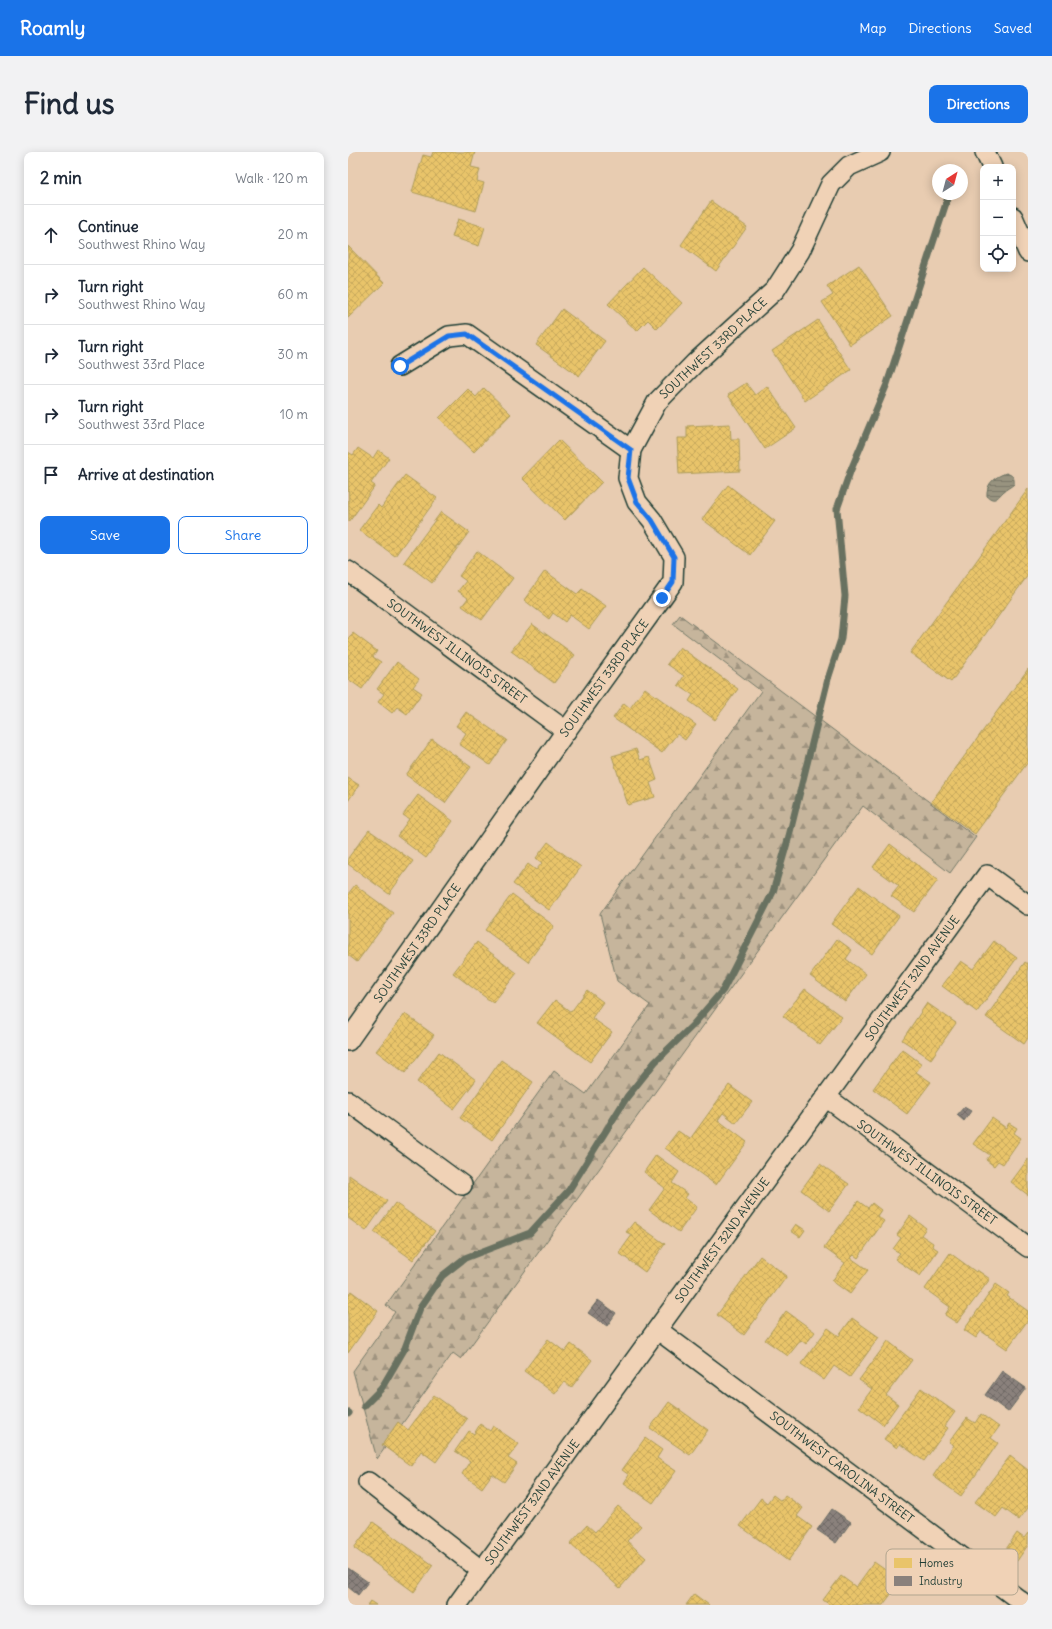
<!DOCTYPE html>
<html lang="en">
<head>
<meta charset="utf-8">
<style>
	:root { --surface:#fff; --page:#f2f2f3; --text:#1f2937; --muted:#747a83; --line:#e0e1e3; --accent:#1a73e8 }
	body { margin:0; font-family:Delius,sans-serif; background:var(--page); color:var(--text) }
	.controls { position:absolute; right:12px; top:12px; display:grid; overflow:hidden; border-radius:8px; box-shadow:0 2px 10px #0003 }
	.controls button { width:36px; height:36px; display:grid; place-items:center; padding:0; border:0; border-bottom:1px solid var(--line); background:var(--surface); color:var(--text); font:20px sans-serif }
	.compass { position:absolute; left:584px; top:12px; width:36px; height:36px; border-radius:50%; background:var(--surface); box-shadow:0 2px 10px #0003; rotate:36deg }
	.stop { position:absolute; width:12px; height:12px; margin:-9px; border:3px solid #1a73e8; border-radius:50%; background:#fff }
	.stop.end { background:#1a73e8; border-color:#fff; box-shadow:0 1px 4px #0008 }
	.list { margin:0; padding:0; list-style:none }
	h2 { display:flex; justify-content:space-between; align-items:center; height:52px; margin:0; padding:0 16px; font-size:17px }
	h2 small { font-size:13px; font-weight:400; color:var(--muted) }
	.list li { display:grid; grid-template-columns:26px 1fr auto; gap:12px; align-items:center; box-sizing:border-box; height:60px; padding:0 16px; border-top:1px solid var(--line) }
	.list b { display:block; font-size:15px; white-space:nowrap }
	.list p { margin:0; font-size:13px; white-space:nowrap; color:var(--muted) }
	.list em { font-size:13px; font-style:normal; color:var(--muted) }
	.actions { display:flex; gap:8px; padding:12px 16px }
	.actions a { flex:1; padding:9px 0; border:1px solid var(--accent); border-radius:8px; text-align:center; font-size:14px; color:var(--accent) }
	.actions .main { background:var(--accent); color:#fff }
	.icon { flex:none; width:22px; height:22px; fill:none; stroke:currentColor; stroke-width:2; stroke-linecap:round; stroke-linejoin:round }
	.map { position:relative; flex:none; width:680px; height:1453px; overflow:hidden; border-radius:8px }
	header { display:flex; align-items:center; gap:24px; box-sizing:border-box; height:56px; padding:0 20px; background:var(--accent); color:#fff }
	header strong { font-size:19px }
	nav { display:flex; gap:22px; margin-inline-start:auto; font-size:14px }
	.intro { display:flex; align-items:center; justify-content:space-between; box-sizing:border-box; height:96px; padding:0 24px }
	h1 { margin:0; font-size:28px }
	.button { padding:10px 18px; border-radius:8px; background:var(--accent); color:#fff; font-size:14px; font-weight:700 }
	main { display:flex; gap:24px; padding:0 24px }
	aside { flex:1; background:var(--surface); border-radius:8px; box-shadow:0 2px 10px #0003 }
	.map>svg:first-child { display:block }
</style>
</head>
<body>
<header>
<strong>Roamly</strong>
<nav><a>Map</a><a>Directions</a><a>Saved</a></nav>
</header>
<div class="intro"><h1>Find us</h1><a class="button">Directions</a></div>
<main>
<aside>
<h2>2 min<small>Walk · 120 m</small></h2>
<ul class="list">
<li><svg class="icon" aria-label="ahead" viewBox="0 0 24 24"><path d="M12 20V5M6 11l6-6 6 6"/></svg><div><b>Continue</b><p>Southwest Rhino Way</p></div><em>20 m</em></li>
<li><svg class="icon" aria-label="right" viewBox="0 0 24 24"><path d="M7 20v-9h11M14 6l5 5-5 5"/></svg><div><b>Turn right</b><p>Southwest Rhino Way</p></div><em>60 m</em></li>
<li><svg class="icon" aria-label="right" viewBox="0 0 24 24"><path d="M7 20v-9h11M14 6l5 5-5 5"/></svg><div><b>Turn right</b><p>Southwest 33rd Place</p></div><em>30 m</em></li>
<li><svg class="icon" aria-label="right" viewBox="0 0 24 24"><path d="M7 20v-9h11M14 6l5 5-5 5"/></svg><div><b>Turn right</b><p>Southwest 33rd Place</p></div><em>10 m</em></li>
<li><svg class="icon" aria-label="arrive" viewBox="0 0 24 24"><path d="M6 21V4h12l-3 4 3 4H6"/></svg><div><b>Arrive at destination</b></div></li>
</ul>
<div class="actions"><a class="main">Save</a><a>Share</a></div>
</aside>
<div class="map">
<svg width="680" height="1453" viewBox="0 0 680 1453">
	<defs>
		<pattern id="forest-firs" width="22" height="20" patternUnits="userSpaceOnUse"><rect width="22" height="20" fill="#c6b59c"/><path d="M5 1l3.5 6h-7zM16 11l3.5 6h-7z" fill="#a09480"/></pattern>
		<pattern id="water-rules" width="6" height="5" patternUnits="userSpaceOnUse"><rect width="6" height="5" fill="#98937f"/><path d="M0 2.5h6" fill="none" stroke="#7b7969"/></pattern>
		<pattern id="homes-cross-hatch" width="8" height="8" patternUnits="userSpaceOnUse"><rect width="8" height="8" fill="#e9c46a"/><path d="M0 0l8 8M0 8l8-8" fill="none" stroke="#c7a95c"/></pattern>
		<pattern id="industry-cross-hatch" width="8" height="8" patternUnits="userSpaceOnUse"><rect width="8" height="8" fill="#8a817c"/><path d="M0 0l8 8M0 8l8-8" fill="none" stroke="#706b66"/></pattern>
	</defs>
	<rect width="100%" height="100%" fill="#e8ccb1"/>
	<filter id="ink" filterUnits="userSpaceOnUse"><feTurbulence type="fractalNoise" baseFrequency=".025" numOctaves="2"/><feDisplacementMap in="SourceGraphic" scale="8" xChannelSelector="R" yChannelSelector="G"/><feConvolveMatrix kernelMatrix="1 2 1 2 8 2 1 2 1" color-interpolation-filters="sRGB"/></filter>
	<g filter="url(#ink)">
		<polygon fill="url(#forest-firs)" stroke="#727968" points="332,463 628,685 602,721 515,654 113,1207 105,1201 29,1307 5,1219 47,1160 38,1153 206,919 238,942 302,853 269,829 252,762 413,539 325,472"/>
		<path fill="url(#water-rules)" stroke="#687161" d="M658,321C664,323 667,325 666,332C663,335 658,337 655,340C650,345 647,351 639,344C638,331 647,325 658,321Z"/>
		<g fill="url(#homes-cross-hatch)" stroke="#ac9c5a">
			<polygon points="85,0 127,0 123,15 132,17 129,29 136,31 128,59 64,40 75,3 83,5"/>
			<polygon points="363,49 399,75 368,119 333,93"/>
			<polygon points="110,67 137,75 131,94 104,85"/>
			<polygon points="0,94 36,131 0,166"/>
			<polygon points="511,113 545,164 502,193 474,150 485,143 479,134"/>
			<polygon points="295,115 334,151 309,177 300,168 289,179 260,152"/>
			<polygon points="214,157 257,189 231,224 188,193"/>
			<polygon points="470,168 503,218 457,249 424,199"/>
			<polygon points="398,231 407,243 419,234 448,276 417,297 380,243"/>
			<polygon points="136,236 163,262 126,300 91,266 120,237 128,245"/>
			<polygon points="382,272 383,287 391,287 392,319 331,322 329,286 339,286 339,274"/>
			<polygon points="211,288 254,330 217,368 174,326"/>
			<polygon points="10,296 25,306 30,298 41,306 23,331 27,334 1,370 0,300 5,303"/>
			<polygon points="57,323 89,346 47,404 11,378 30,353 33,356"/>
			<polygon points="380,333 427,369 402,403 354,367"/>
			<polygon points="680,337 680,423 603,530 562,501"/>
			<polygon points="93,360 121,380 84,431 56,410"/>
			<polygon points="129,399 165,426 134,468 114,454 120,446 110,439 118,429 111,424"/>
			<polygon points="197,419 229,442 234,437 258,454 241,477 222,463 217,470 205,461 201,467 176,448"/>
			<polygon points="184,472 227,503 206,531 163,499"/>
			<polygon points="5,481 29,499 25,505 33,510 14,537 0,527 0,488"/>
			<polygon points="332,495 390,537 367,568 341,549 345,543 330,533 336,524 319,512"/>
			<polygon points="49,510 71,527 65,535 74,541 59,562 49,555 44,561 30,550 36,542 29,537"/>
			<polygon points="680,517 680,610 627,682 583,650"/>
			<polygon points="297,536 348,573 337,588 329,582 314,601 265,566 276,551 282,556"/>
			<polygon points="118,560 159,588 142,613 111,592 118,581 108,574"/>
			<polygon points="84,587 123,615 97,651 58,623"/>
			<polygon points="288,597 292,608 301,605 309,628 302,631 307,645 280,653 264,604"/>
			<polygon points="0,626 11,633 0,649"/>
			<polygon points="70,643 105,669 78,706 49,684 61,667 55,663"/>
			<polygon points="21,678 65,709 41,742 0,712 0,706"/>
			<polygon points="200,690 233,715 201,758 165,732 180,712 188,718 194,711 188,706"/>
			<polygon points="542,692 590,728 566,760 543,744 551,734 525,715"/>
			<polygon points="7,733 45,761 9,810 0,803 0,742"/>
			<polygon points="511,734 551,764 524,802 483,772"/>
			<polygon points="164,742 206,774 180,810 137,778"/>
			<polygon points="489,787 504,798 498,807 518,822 497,850 462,824"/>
			<polygon points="646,789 669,806 629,860 594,834 613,809 625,817"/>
			<polygon points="129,790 169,821 145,851 105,821"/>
			<polygon points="677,810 680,812 680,852 678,854 680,856 680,886 676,892 638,865"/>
			<polygon points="457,837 494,865 472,893 435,864"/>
			<polygon points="239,838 255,850 244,866 264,880 242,910 189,871 207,848 223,860"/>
			<polygon points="579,851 608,871 583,907 554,888"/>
			<polygon points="57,862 86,883 57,921 28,899"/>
			<polygon points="554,897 574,912 568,920 583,930 559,962 525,937"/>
			<polygon points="91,900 128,928 106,957 69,930"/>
			<polygon points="153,908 185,930 144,988 112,966"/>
			<polygon points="381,933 404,950 388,971 375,961 370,968 399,990 368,1033 317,996 330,979 342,987"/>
			<polygon points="644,966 658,976 661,971 669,976 666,981 673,986 655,1012 650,1009 646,1014 638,1008 642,1003 625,992"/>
			<polygon points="308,1003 331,1020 324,1031 340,1042 337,1046 349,1055 331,1080 301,1058 317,1036 296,1020"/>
			<polygon points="680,1007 680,1043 663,1030"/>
			<polygon points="472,1012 501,1032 481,1059 453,1038"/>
			<polygon points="1,1023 39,1049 18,1079 0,1066"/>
			<polygon points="510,1049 520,1056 524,1051 533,1058 529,1064 536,1069 510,1106 506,1103 503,1106 520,1118 502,1142 484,1129 497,1111 476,1096"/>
			<polygon points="47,1051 87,1079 65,1108 26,1080"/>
			<polygon points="562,1064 578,1076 573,1083 585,1091 584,1094 590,1098 572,1124 547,1107 552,1101 545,1097 553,1086 549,1083"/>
			<polygon points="286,1070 317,1092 297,1120 271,1101 284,1083 278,1080"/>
			<polygon points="448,1072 457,1078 452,1085 443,1079"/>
			<polygon points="602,1101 628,1120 629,1118 642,1127 609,1171 597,1163 602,1155 577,1137"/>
			<polygon points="412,1104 439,1124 396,1183 369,1163"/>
			<polygon points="648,1132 661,1141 659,1144 680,1159 680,1168 659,1197 633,1179 628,1186 616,1178"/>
			<polygon points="3,1139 30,1159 0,1201 0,1143"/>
			<polygon points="438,1159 467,1180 458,1192 453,1188 440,1204 417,1188"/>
			<polygon points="504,1166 531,1185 502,1225 486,1214 476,1228 453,1212 480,1176 491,1184"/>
			<polygon points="200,1187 217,1200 223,1192 244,1208 223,1236 216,1230 207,1242 176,1219"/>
			<polygon points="540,1189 564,1208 538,1243 550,1252 535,1273 511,1255 524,1237 511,1228"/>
			<polygon points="573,1236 607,1260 597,1274 600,1276 576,1309 552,1292 549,1296 536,1287"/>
			<polygon points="86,1243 119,1267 88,1310 73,1299 63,1314 34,1293 50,1270 60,1278"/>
			<polygon points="321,1250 360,1278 342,1303 302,1276"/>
			<polygon points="633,1262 651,1275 643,1286 650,1291 613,1344 585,1324 606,1293 601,1290 619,1266 627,1271"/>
			<polygon points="132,1272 142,1279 145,1274 171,1292 160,1306 169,1312 156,1330 144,1322 134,1336 114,1322 122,1309 107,1299 121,1279 126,1282"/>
			<polygon points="297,1286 314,1298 309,1306 328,1319 305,1351 276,1331 281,1323 274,1318"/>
			<polygon points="662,1304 680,1318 680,1356 671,1368 655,1356 648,1365 627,1350"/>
			<polygon points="425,1343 433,1349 437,1343 455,1356 449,1364 464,1375 440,1409 392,1374 413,1346 419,1351"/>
			<polygon points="270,1354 293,1374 279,1389 298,1406 272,1436 222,1392 239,1373 247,1380"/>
			<polygon points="25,1370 85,1413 66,1440 6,1396"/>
			<polygon points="669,1381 676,1386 680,1381 680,1393 669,1409 656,1400"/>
			<polygon points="526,1410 553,1429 535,1453 482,1453 475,1448 493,1424 508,1435"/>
			<polygon points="346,1442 361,1453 338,1453"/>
			<polygon points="22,1449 28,1453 19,1453"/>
		</g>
		<g fill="url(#industry-cross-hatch)" stroke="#6a6d66">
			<polygon points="616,955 623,959 616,969 609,963"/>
			<polygon points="250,1148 268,1161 259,1174 240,1161"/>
			<polygon points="654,1219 678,1236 660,1260 637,1243"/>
			<polygon points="484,1357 503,1370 488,1391 469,1378"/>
			<polygon points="0,1416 20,1430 10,1443 0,1435"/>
		</g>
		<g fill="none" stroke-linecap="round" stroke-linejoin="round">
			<g stroke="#687161" stroke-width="7">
				<polyline points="16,1254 33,1237 57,1196 72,1156 94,1124 117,1106 182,1081 221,1038 279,945 307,910 344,874 375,838 425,740 441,684 480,527 493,487 497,444 489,357 502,320 539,232 600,45"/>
				<polyline points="0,1262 1,1261"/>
			</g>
			<defs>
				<g id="minor">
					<polyline points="637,0 644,15"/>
					<polyline points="665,65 680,100"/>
					<polyline points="52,214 101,184 119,182 283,298"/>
					<polyline points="0,419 218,579"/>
					<polyline points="0,889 218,579 325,430 326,405 304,368 289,350 280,326 283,298 309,250 347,211 427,138 452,99 483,32 501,14 532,0"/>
					<polyline points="478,945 680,1095"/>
					<polyline points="0,949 114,1033"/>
					<polyline points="310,1178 678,1453"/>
					<polyline points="20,1330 134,1419"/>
					<polyline points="109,1453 639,723 680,753"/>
				</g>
			</defs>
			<use href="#minor" stroke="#1f3d34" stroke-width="22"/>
			<use href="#minor" stroke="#f0d2b6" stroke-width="19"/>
		</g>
	</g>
	<g fill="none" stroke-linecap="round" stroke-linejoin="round" filter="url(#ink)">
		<polyline stroke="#1a73e8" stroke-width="5" points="52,214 101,184 119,182 283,298 280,326 289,350 304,368 326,405 325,430 314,446"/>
	</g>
	<g text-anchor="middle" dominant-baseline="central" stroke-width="4" stroke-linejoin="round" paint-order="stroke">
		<g font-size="12" fill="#1f3d34" stroke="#f0d2b6">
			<text transform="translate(365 196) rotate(-43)">SOUTHWEST 33RD PLACE</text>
			<text transform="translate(109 499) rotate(36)">SOUTHWEST ILLINOIS STREET</text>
			<text transform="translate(256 526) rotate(-54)">SOUTHWEST 33RD PLACE</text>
			<text transform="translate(69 791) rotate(-55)">SOUTHWEST 33RD PLACE</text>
			<text transform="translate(564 826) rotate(-54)">SOUTHWEST 32ND AVENUE</text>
			<text transform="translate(579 1020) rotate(36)">SOUTHWEST ILLINOIS STREET</text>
			<text transform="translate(374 1088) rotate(-54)">SOUTHWEST 32ND AVENUE</text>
			<text transform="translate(494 1315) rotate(37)">SOUTHWEST CAROLINA STREET</text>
			<text transform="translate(184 1350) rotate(-54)">SOUTHWEST 32ND AVENUE</text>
		</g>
	</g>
	<rect x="538" y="1397" width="132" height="46" rx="6" fill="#f0d2b6" stroke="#b1a58f" stroke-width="1"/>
	<rect x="546" y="1406" width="18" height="10" fill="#e9c46a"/>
	<rect x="546" y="1424" width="18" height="10" fill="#8a817c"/>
	<g font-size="11" fill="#1f3d34">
		<text x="571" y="1415">Homes</text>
		<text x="571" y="1433">Industry</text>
	</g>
</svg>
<div class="controls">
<button>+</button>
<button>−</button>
<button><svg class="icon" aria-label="locate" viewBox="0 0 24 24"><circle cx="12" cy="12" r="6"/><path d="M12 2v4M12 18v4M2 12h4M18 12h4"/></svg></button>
</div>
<svg class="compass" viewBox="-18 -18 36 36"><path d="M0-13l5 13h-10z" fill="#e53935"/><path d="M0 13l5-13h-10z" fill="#747a83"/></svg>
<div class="stop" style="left:52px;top:214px"></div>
<div class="stop end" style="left:314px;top:446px"></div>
</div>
</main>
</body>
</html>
